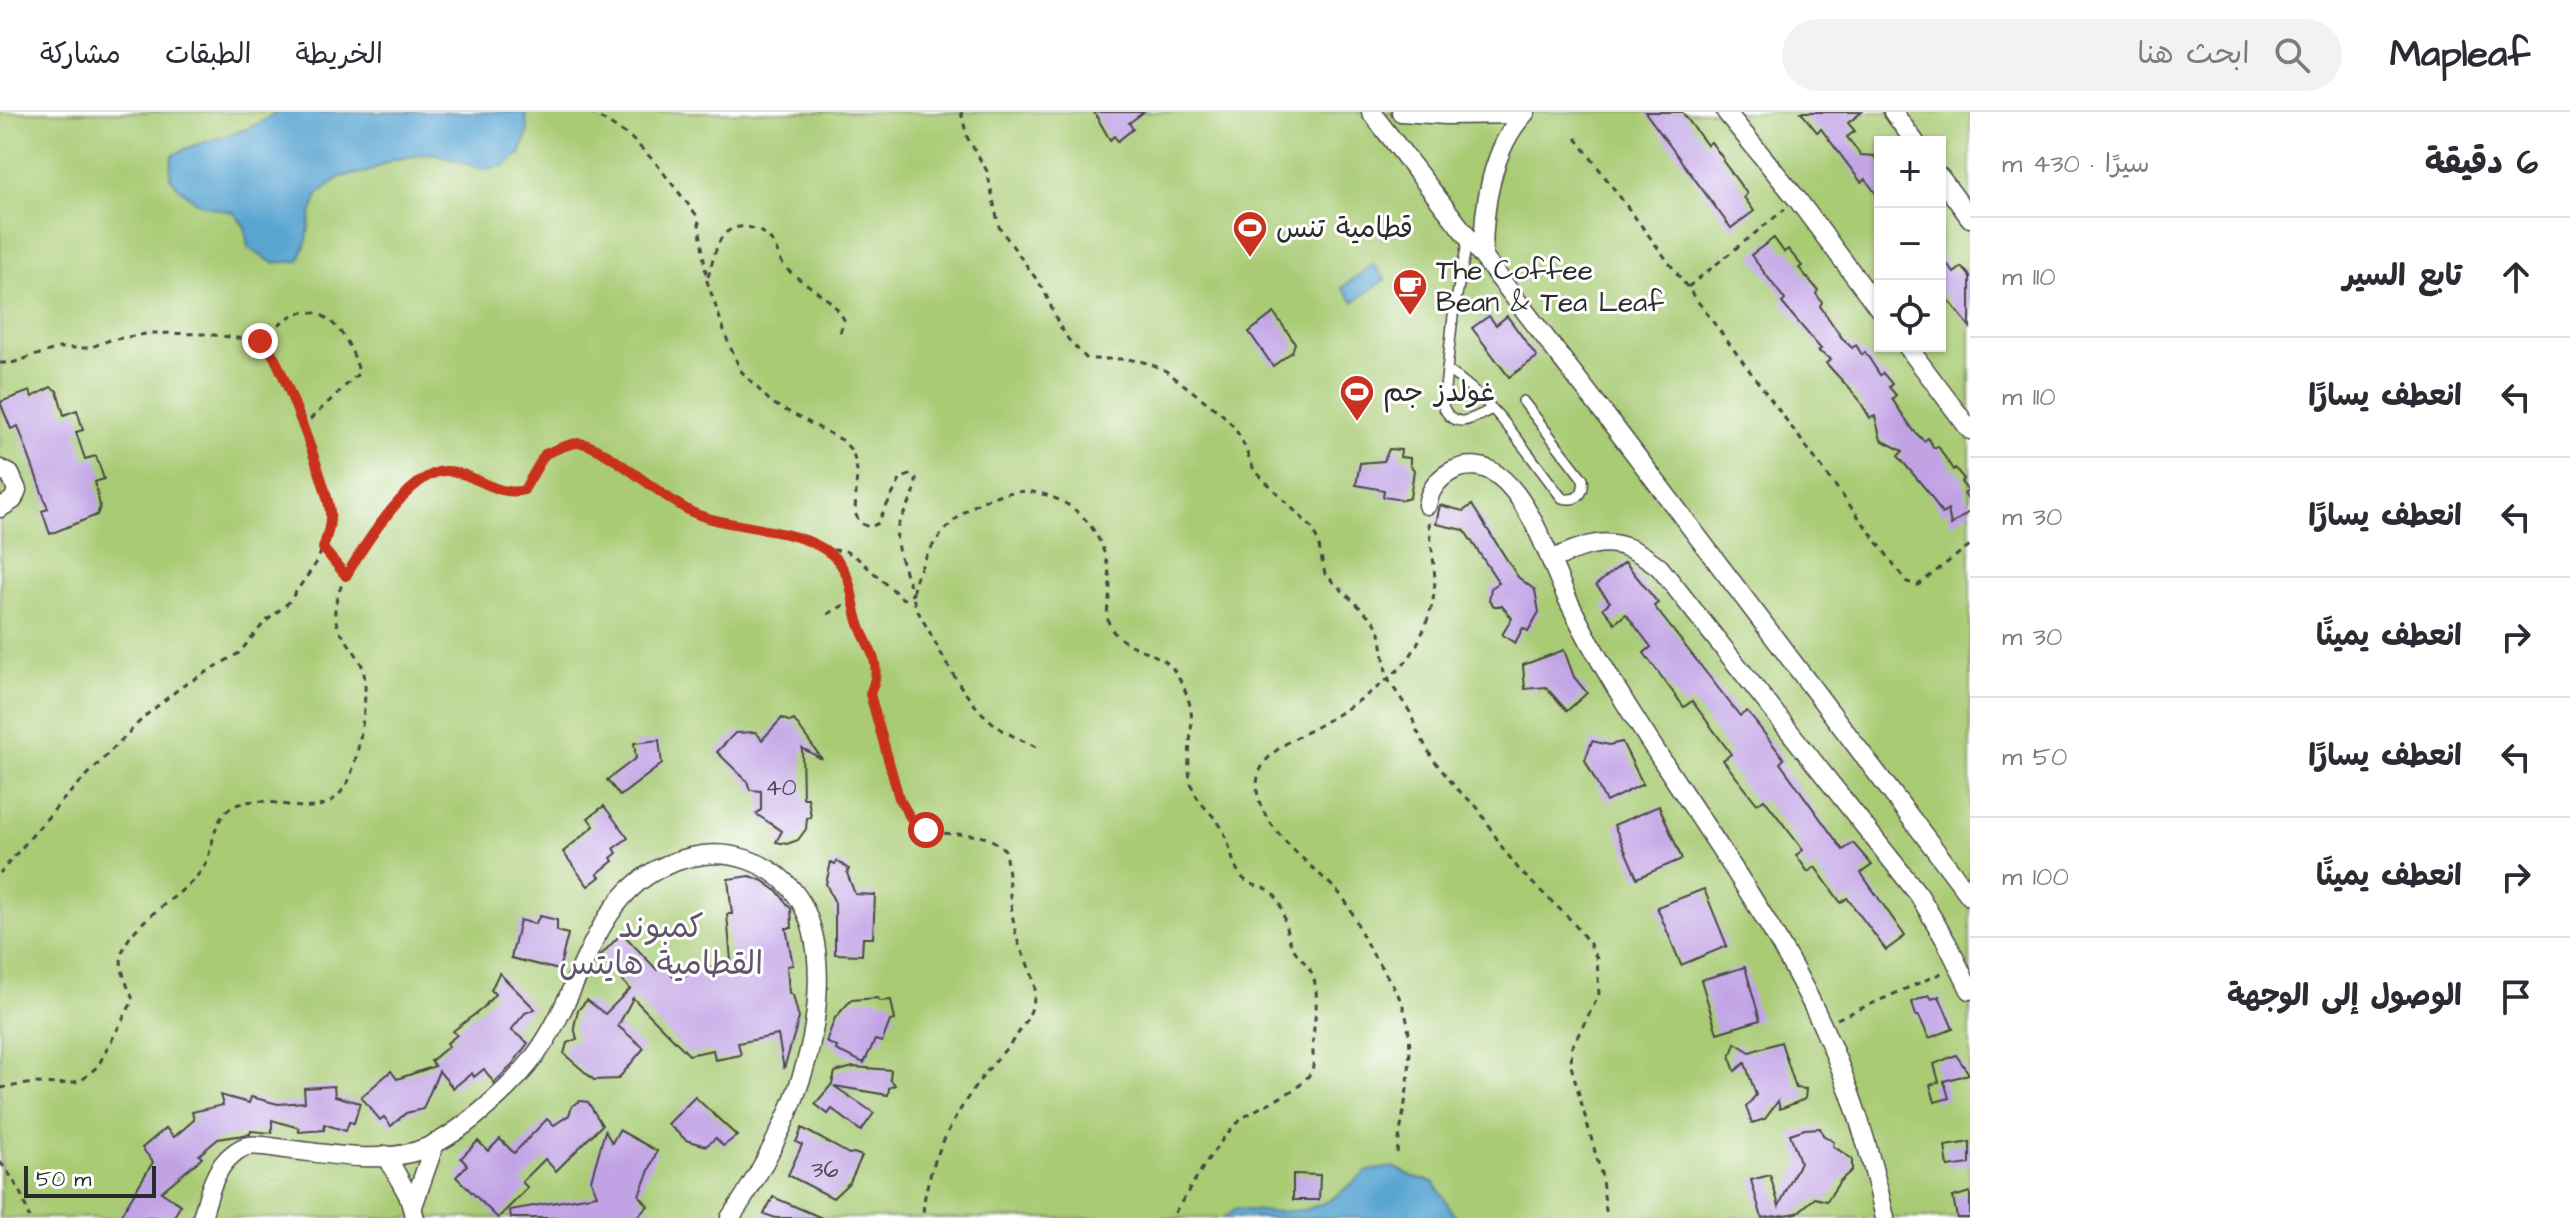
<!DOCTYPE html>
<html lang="ar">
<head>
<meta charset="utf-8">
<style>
	:root { --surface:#fff; --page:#f2f2f3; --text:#2b2b33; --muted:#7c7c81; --line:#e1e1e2 }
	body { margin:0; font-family:"Architects Daughter","Playpen Sans Arabic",sans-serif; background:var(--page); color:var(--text); direction:rtl }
	.controls { position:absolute; right:24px; top:24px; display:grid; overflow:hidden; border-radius:0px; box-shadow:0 2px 6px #0004 }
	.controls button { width:72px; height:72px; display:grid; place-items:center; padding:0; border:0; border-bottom:2px solid var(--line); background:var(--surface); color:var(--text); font:40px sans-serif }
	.scale { position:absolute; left:24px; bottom:20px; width:132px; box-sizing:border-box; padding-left:8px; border:4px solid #2b2b2b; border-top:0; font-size:22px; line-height:28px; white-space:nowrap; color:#2b2b2b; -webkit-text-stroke:6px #fff; paint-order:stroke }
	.stop { position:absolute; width:24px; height:24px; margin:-18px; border:6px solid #c8321e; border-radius:50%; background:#fff }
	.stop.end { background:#c8321e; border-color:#fff; box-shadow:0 2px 8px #0008 }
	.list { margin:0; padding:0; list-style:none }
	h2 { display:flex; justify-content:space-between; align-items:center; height:104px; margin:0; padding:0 32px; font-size:34px }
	h2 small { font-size:26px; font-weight:400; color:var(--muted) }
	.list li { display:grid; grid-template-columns:52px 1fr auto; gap:24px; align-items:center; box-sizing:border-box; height:120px; padding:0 32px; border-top:2px solid var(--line) }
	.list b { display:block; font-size:30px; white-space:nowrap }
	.list em { font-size:26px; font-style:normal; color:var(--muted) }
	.icon { flex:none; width:44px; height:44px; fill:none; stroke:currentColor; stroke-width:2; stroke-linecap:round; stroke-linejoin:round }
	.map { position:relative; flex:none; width:1970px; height:1106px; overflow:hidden; direction:ltr }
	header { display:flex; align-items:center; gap:48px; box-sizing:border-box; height:112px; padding:0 40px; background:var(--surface); border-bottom:2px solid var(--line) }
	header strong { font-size:38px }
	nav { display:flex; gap:44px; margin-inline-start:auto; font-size:28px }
	.search { width:560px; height:72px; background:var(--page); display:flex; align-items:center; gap:20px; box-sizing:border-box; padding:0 28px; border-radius:44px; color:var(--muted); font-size:30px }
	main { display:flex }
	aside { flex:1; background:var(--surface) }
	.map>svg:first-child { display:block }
</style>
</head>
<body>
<header>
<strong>Mapleaf</strong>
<div class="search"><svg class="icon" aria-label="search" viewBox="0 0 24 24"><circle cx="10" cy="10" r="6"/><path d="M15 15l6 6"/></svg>ابحث هنا</div>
<nav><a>الخريطة</a><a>الطبقات</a><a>مشاركة</a></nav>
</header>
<main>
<aside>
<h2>6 دقيقة<small>سيرًا · 430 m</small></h2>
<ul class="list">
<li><svg class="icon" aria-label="ahead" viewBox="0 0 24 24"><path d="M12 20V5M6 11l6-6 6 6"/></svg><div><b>تابع السير</b></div><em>110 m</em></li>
<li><svg class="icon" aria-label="left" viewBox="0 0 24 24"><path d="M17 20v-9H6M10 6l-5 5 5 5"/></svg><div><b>انعطف يسارًا</b></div><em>110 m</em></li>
<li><svg class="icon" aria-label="left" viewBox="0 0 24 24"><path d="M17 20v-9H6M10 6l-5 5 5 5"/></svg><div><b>انعطف يسارًا</b></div><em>30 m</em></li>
<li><svg class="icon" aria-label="right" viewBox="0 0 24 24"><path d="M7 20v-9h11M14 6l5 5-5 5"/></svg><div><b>انعطف يمينًا</b></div><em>30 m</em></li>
<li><svg class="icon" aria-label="left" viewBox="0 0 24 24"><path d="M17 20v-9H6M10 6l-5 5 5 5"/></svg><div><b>انعطف يسارًا</b></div><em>50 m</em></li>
<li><svg class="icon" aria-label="right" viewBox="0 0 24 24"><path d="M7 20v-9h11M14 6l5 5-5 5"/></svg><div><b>انعطف يمينًا</b></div><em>100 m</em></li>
<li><svg class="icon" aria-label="arrive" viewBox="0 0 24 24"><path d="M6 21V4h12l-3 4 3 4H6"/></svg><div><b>الوصول إلى الوجهة</b></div></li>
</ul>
</aside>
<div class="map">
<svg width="1970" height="1106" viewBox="0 0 1970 1106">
	<rect width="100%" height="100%" fill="#fff"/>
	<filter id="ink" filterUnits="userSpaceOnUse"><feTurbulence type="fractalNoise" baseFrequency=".0125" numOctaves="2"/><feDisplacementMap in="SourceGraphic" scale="16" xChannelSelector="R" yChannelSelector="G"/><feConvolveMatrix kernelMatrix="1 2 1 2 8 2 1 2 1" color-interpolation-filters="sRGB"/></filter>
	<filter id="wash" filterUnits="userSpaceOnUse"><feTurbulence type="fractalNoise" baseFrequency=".006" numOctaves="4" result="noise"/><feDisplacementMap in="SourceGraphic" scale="32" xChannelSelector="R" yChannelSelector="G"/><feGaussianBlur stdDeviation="1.8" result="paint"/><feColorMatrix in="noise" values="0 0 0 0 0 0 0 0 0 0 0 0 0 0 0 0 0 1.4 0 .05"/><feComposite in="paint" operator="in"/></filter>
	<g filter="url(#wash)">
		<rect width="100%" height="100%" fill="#f1e8cf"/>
		<path fill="#a8cb73" stroke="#6a7b4f" stroke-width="2" fill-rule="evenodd" d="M0,0H1970V1106H0ZM1880,30H1940V234H1880Z"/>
		<g fill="#59a5d2" stroke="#42687e" stroke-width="2">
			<path d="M276,0H525L528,18L521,41L504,54L482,57L432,41L392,48L368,60L340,65L319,81L311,102L307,128L299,149L273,151L248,136L245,115L233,100C199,95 194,91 170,66L172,44C205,24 246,25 276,0Z"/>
			<polygon points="1373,152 1385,167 1354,190 1342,176"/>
			<polygon points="1394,1055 1414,1065 1434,1070 1456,1106 1224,1106 1235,1097 1272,1100 1305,1098 1329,1089 1368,1059"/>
		</g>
		<g id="blocks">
			<g fill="#c1a3e5">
				<polygon points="1094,0 1144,0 1129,11 1133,17 1118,29 1114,24 1110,28"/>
				<polygon points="1645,0 1682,0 1707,33 1711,30 1724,48 1723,49 1747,82 1744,85 1754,99 1731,116"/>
				<polygon points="1801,0 1862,0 1848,11 1855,19 1847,25 1861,43 1874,44 1880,52 1880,87 1865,67 1861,70 1821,17 1817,20"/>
				<polygon points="1774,126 1784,140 1788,137 1802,154 1799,156 1818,178 1816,182 1822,190 1820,194 1842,226 1852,236 1856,233 1862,243 1865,240 1880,263 1883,261 1892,272 1889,275 1896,283 1892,287 1914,319 1924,329 1928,326 1934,336 1938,334 1953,358 1955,356 1964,367 1961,370 1968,379 1964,382 1970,390 1970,399 1951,413 1948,398 1942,402 1929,381 1898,344 1903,339 1881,328 1875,304 1870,306 1858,286 1826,251 1831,247 1818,239 1821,237 1782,191 1785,188 1751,143"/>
				<polygon points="1940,142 1954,161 1962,155 1970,164 1970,215 1940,177"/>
				<polygon points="1274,201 1295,231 1292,240 1273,254 1249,220"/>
				<polygon points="1489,204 1496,213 1507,204 1537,245 1509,265 1472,216"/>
				<polygon points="51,275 57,279 64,303 77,298 83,318 76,320 85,347 96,344 104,367 95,370 100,395 97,403 50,422 42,399 48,397 18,314 11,317 0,290 30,279 32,285"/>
				<polygon points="1389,337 1401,338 1400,345 1410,346 1410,353 1414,358 1410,386 1403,388 1383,385 1384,378 1356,373 1360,351 1384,349"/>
				<polygon points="1440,393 1463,399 1472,393 1518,465 1535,478 1539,500 1528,519 1523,516 1515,531 1502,523 1512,506 1502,494 1494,494 1489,488 1491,476 1499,471 1464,418 1436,412"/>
				<polygon points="1625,450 1658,491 1654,494 1740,604 1747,599 1784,647 1780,651 1843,738 1853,731 1872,753 1861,761 1905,824 1886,838 1847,786 1841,791 1815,755 1808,760 1796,743 1803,738 1764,687 1757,692 1723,648 1731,642 1692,589 1684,595 1644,541 1651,535 1626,502 1615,511 1603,496 1610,490 1596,473"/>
				<polygon points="1564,538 1574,565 1587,581 1567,599 1546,575 1525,577 1523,553"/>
				<polygon points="782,606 790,610 794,608 822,647 802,636 803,686 808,686 811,705 807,706 806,717 798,728 787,732 776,730 782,719 756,702 761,698 761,679 750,678 747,669 717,640 735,621 756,620 762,628"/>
				<polygon points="659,628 662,652 620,684 607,668 636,646 634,631"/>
				<polygon points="1592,629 1609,633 1622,630 1643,672 1606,690 1585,648"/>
				<polygon points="604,694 628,726 614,736 617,741 611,746 613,749 597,762 600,765 588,774 563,740 594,714 588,706"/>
				<polygon points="1659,694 1682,747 1637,766 1614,713"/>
				<polygon points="837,749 849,757 847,761 855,782 875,783 873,826 863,826 862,843 835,842 835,791 826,772 831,750 835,752"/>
				<polygon points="750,764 763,769 778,780 791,797 792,816 786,816 793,853 787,854 789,881 793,883 799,906 784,957 778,923 738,931 741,943 715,948 713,938 689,943 633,886 618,914 644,936 618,967 594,968 564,942 567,931 577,927 574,915 578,898 587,888 605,902 630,877 600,844 622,821 657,858 664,853 675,866 731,849 727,802 732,802 728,767"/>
				<polygon points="1704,777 1727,834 1681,853 1657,795"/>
				<polygon points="540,804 557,808 557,819 568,822 559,858 511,846 520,808 535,812"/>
				<polygon points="1745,855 1760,908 1717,921 1701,868"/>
				<polygon points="499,861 535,897 525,901 511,918 528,931 511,954 494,971 484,957 474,965 472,961 453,976 439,959 423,997 406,1001 391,1014 384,1005 380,1008 361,985 391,959 397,967 435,954 431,949 449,934 447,931 457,923 453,919 483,896 495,882 491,878"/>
				<polygon points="1929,883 1932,887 1939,884 1953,917 1929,926 1919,904 1916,904 1912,890"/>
				<polygon points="877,886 880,889 891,888 895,908 890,909 882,930 875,928 864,951 836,938 837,935 826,930 835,906 851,888"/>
				<polygon points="1781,930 1796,976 1806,977 1805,987 1780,997 1778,989 1765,1007 1752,1011 1746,995 1756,983 1745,951 1735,959 1730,946 1735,931 1750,940"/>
				<polygon points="1956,943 1969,962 1944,969 1949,986 1935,990 1930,973 1939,970 1934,952"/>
				<polygon points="853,955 891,958 890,967 895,973 889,976 888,983 834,974 874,1001 861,1019 832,997 828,1002 815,992 832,972 835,960"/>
				<polygon points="334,974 335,984 360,991 354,1011 349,1010 346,1019 324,1012 324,1018 299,1020 299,1016 272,1008 272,1021 251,1019 250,1022 218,1027 199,1043 202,1046 161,1080 181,1093 173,1106 119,1106 153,1050 142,1036 166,1016 174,1025 194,1008 192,1000 223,993 220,983 249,991 251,985 278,992 305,990 304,976"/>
				<polygon points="695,985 737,1024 723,1034 716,1026 706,1034 686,1028 668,1012"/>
				<polygon points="580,989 588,990 602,1013 556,1059 545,1047 522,1070 528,1076 498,1106 456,1065 467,1053 461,1046 478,1029 488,1039 500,1027 514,1041 547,1007 554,1013 569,1003 572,994"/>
				<polygon points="802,1016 849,1042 854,1041 862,1044 850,1070 833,1086 788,1063 802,1033 796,1030"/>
				<polygon points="1820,1016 1823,1023 1834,1030 1833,1034 1852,1047 1852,1058 1840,1069 1827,1089 1815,1086 1797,1101 1762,1106 1751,1068 1770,1063 1779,1094 1800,1050 1790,1022 1805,1017"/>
				<polygon points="619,1018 657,1039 639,1083 648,1094 636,1106 511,1106 510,1098 597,1083 591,1068 605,1019 612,1031"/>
				<polygon points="1970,1030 1970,1052 1948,1055 1945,1034"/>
				<polygon points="1293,1062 1320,1063 1319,1088 1293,1088"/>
				<polygon points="1970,1080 1970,1106 1957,1106 1953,1085"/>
				<polygon points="773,1085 822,1106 776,1106 764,1102"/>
			</g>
		</g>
	</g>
	<g filter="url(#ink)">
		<use href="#blocks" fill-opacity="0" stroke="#494744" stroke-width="2"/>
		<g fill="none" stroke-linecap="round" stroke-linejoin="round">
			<defs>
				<g id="lane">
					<path d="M1468,126L1453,204L1443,294C1454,320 1474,306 1492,297"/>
					<path d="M1447,258C1496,289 1527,342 1562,386C1577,390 1585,382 1583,367L1523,289"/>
				</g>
				<g id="street">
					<polyline points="1371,0 1613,313 1970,784"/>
					<polyline points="1401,0 1445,3 1523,2"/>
					<polyline points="1726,0 1797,87 1880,198"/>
					<polyline points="1893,0 1915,30"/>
					<polyline points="1940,65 1970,106"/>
					<path d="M1483,144C1483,97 1491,36 1526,0"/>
					<polyline points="1907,234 1970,318"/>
					<polyline points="0,357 10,362 17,378 13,388 0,396"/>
					<path d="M1427,393C1432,361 1469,343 1496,362C1530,385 1551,452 1568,488C1640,637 1755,765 1823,915C1851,976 1871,1041 1885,1106"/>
					<path d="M1551,448C1597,427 1619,422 1660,456L1919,783L1947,831L1970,878"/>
					<polyline points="386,1043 408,1083 415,1106"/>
					<polyline points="413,1094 435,1031"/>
					<path d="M202,1106C208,1085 214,1056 233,1042C236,1039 244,1034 249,1034C259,1032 274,1036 285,1037C331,1042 384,1054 428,1035C464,1019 514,973 537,941C590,868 593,758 703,743C733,739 764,750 786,771C822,806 821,868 814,914C804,979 767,1053 730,1106"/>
				</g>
			</defs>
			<use href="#lane" stroke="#494744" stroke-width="12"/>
			<use href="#street" stroke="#494744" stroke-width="21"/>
			<g stroke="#494744" stroke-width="3" stroke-dasharray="6 6" stroke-linecap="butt">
				<path d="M590,0L629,24L655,50L698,105L707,169L728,230L741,259L772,291L842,328L853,340L857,358L855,401L860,411L869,415L877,412L901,366L910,363L916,366C917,385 904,397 898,414C892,433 907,463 913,482L903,487L855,444L845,439L823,437"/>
				<polyline points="961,0 967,25 987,59 999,115 1044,178 1058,211 1068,227 1087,247 1127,247 1148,251 1166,259 1222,302 1232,313 1241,326 1254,358 1312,416 1318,430 1325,462 1374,509 1380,520 1387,566 1410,600 1417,619 1433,647 1456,676 1477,695 1502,735 1520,759 1571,808 1590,832 1597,847 1599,883 1572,935 1571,954 1601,1061 1607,1106"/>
				<polyline points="1576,26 1907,470 1918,473 1970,433"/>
				<path d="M708,165C712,153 715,135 722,125C736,106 765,116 774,133C780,144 779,150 789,159C806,174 835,187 844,208L840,221"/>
				<polyline points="1688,175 1785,97"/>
				<path d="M260,229C271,220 284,206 296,202C329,189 354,235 359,261L303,314"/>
				<polyline points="0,251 12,251 58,236 89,236 110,228 152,221 206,222 260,229 270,237 283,266 320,365 330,399 329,419 317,450 288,491 264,511 239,541 181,575 145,604 61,690 0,761"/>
				<polyline points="323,436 346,464"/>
				<polyline points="828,502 855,487"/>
				<path d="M1036,635C1024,629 1011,624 1001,617C968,594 951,559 932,525C926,512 915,498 913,484C912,472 920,458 925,447C947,403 1000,365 1052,385C1091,400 1109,436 1110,476C1110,490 1104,501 1110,514C1121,538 1159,538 1173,557C1181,568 1189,585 1191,599C1194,625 1182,656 1195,682C1203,697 1219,706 1225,723C1231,737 1232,753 1242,765C1250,775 1261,773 1270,779C1286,792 1283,815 1291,832C1296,844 1309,852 1313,864C1320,884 1314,908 1313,928C1312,936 1314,946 1313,954C1307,980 1261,991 1242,1007C1216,1028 1191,1077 1171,1106"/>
				<polyline points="1837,907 1944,860"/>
				<path d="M0,976L34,971L59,972L81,969L98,954L133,888C127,871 116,853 124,836C137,805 181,786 201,759C215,741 210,708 232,695C271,674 314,719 345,675C358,656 370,580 363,557C358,538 338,525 335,504C331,466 398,380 432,363C457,350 488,382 512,381C516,381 520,379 524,378L545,342C555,338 568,331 579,331C604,332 664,388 694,401C735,418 808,414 838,449C853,466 852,492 859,512C863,525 873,539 875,552C877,563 874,572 870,582C874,598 880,613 884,629C891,664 898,717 942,721C968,724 986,719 1005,738C1009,766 1010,796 1016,823C1020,841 1036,862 1035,881C1032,914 1003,938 984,963C955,1000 923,1059 923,1106"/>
				<path d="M1397,1041C1403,996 1418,942 1404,897C1396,874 1380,855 1368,834C1358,816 1353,797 1339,781C1314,754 1255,713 1257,673C1258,638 1301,625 1325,610C1352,594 1381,575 1403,553C1417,539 1432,501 1434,481C1437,458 1430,431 1429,409"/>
				<path d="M0,1050C15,1068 23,1083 29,1106"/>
			</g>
			<use href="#lane" stroke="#fff" stroke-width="9"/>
			<use href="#street" stroke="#fff" stroke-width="18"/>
		</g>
	</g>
	<g fill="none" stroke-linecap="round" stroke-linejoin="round" filter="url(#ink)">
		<path stroke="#c8321e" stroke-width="10" d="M260,229C263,231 267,233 269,237C282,253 328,378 330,400C331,412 327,424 323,436L346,464C362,437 411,357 447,359C474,360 496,386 524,378L545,342C555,338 568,331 579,331C603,332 664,388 694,401C735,419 808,414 838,449C853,467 852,492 859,512C863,525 873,539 875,552C877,563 874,572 870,582L899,686L910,705L926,718"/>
	</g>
	<defs>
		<symbol id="stadium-pin" viewBox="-11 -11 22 30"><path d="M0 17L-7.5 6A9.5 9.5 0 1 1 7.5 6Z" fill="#c8321e" stroke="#fff"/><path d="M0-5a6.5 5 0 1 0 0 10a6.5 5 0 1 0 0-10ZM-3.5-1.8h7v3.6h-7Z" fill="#fff"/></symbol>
		<symbol id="cafe-pin" viewBox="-11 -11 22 30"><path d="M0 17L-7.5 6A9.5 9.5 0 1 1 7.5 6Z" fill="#c8321e" stroke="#fff"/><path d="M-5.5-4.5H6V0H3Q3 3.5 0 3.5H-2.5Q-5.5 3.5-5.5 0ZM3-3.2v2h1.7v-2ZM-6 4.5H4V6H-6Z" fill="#fff"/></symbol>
	</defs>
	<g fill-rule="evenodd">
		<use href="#stadium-pin" x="1230" y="96" width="40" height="54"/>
		<use href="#cafe-pin" x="1390" y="154" width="40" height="54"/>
		<use href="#stadium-pin" x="1337" y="260" width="40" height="54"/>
	</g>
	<g text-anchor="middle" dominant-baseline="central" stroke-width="6" stroke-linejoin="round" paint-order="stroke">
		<g font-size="24" fill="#50495a">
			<text x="781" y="676">40</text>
			<text x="825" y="1058">36</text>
		</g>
		<g font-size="28" fill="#2b2b2b" stroke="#fff" text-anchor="start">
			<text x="1276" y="116">قطامية تنس</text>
			<text x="1436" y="158">The Coffee<tspan x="1436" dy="32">Bean &amp; Tea Leaf</tspan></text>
			<text x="1383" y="280">غولدز جم</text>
		</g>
		<g font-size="32" fill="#60556c" stroke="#fff">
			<text x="661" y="815">كمبوند<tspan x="661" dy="37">القطامية هايتس</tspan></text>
		</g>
	</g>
</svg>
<div class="controls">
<button>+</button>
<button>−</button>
<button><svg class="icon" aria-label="locate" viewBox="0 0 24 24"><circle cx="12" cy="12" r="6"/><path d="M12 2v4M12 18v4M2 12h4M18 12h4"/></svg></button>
</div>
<div class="scale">50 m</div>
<div class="stop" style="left:926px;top:718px"></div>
<div class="stop end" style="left:260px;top:229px"></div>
</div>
</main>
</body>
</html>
